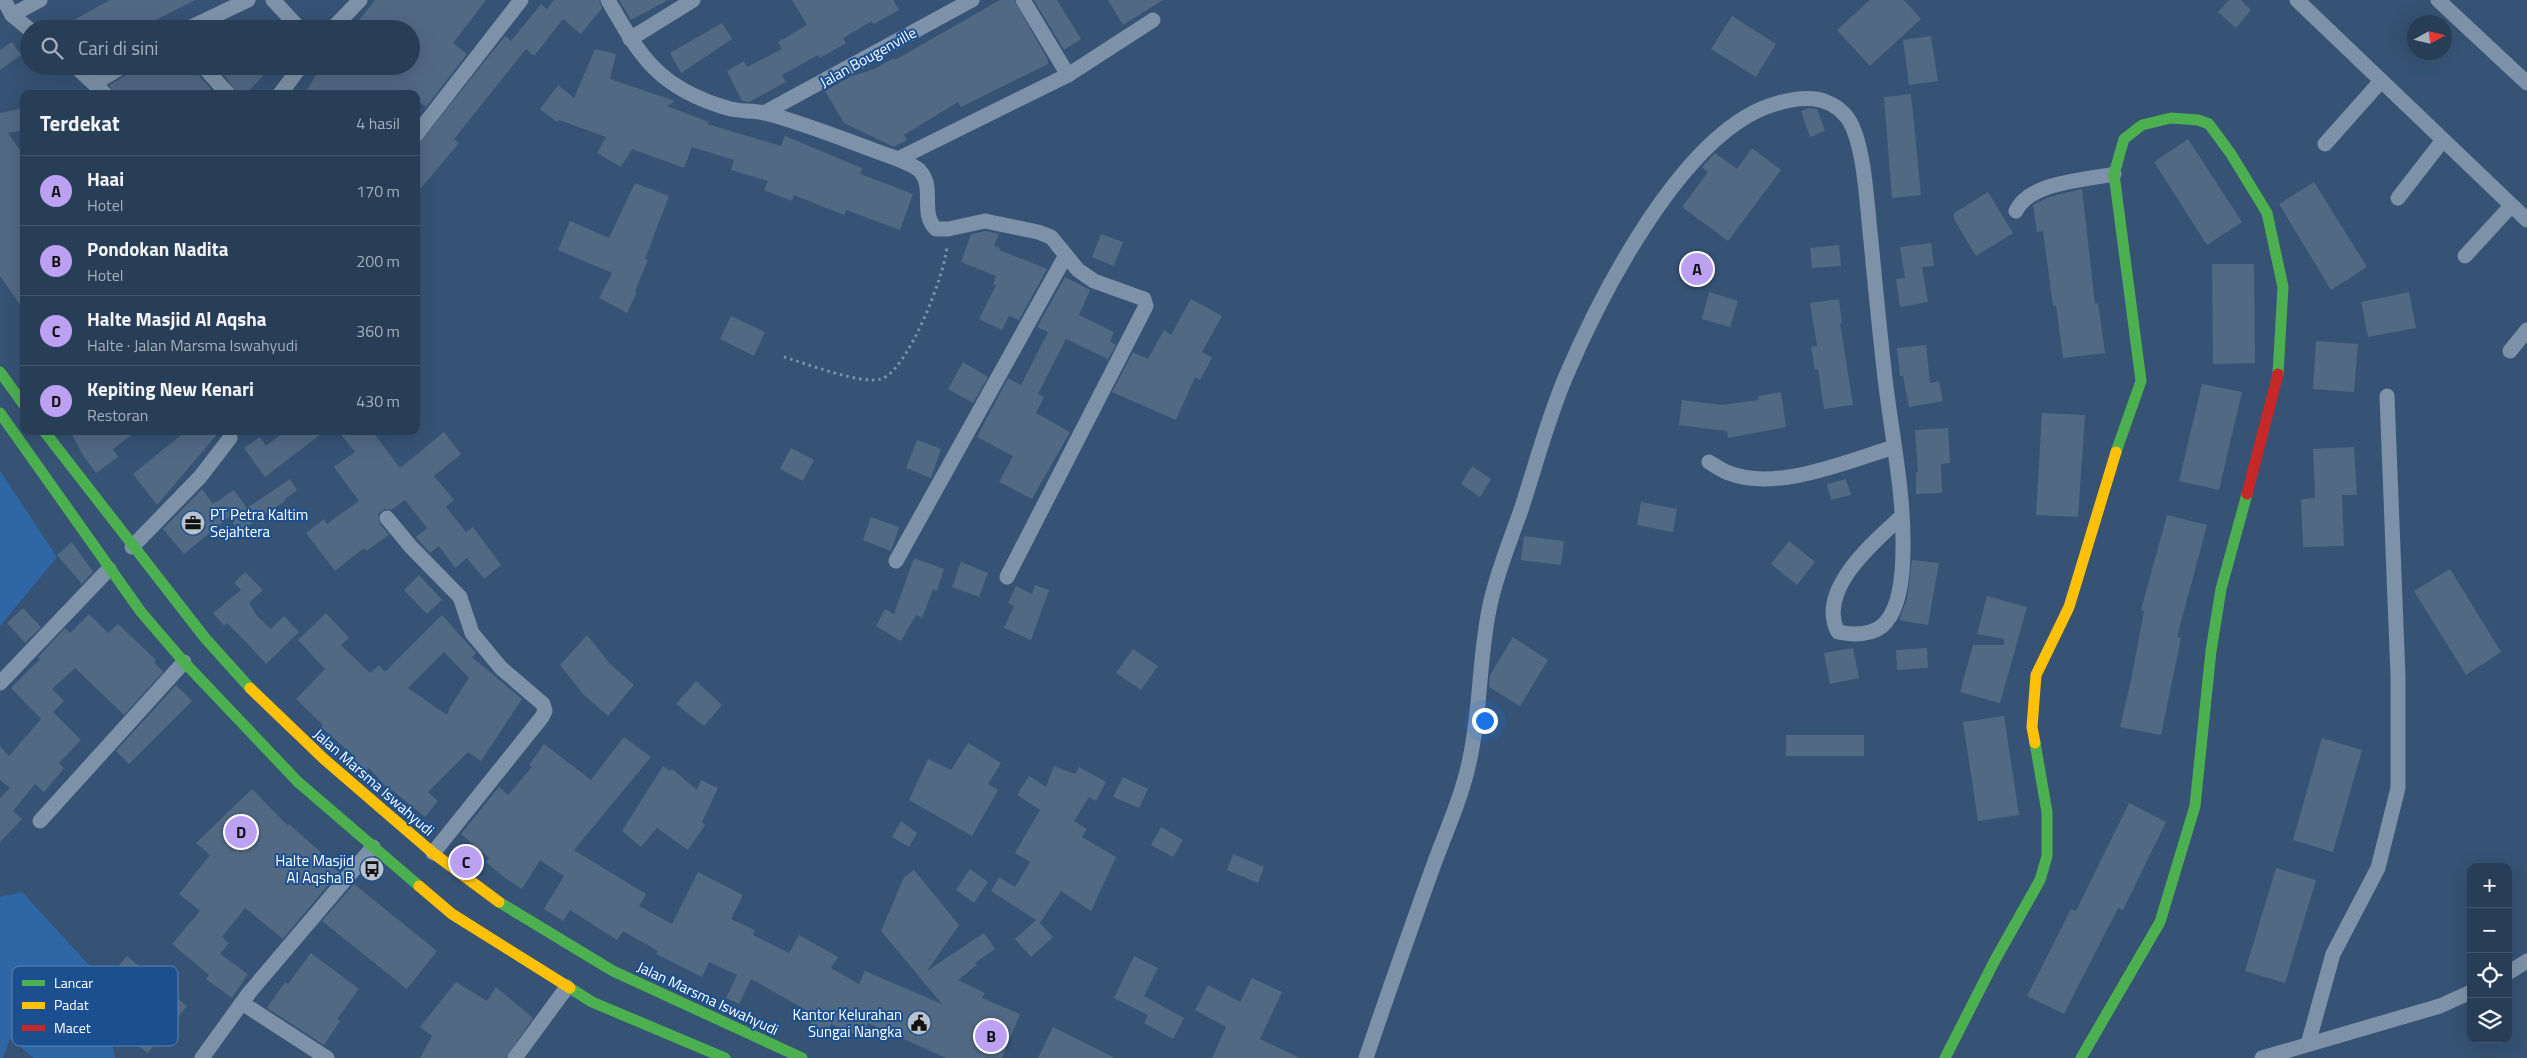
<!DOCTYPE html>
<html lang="id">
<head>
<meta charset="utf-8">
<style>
	:root { --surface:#283e57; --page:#344961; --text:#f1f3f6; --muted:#a5aeba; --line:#44576d; --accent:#bca0f2 }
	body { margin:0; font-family:"Titillium Web",sans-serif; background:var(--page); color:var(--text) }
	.controls { position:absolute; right:15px; bottom:15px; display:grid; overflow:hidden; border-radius:10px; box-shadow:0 5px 20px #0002 }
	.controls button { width:45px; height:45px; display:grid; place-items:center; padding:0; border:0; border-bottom:1px solid var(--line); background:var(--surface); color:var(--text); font:25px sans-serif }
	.compass { position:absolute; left:2407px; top:15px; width:45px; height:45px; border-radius:50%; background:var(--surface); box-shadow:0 5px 20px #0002; rotate:82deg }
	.you { position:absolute; left:1484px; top:720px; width:18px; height:18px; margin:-12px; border:4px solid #fff; border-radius:50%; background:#1a73e8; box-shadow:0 0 0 8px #1a73e833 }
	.badge { display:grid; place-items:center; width:32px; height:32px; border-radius:50%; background:var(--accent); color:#111; font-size:16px; font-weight:700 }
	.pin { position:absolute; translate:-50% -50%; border:2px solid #fff; box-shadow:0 1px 5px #0006 }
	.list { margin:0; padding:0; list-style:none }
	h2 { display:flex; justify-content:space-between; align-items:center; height:65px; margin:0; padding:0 20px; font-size:21px }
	h2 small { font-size:16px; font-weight:400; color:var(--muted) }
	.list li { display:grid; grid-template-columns:32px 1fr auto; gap:15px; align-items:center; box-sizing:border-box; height:70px; padding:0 20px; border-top:1px solid var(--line) }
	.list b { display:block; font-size:19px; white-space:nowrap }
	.list p { margin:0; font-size:16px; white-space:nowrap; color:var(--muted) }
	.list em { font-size:16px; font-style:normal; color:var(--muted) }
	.icon { flex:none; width:28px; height:28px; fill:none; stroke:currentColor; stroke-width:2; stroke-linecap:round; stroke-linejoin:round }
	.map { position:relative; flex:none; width:2527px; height:1058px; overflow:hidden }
	.search { position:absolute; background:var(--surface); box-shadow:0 5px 20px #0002; left:20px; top:20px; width:400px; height:55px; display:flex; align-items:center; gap:12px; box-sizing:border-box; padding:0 18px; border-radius:28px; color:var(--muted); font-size:19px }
	.panel { position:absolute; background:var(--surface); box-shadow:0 5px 20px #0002; left:20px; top:90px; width:400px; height:345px; border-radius:10px }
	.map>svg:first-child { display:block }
</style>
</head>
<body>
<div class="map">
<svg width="2527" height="1058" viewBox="0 0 2527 1058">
	<rect width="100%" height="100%" fill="#365274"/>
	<g fill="#2f66a5">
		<polygon points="0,471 57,557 0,626"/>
		<polygon points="22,892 100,977 115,1058 34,1058 10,1039 3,1058 0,1058 0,897"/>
	</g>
	<g fill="#526984" fill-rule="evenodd">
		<polygon points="110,0 195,0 138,29 57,29"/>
		<polygon points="375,0 486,0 453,43 467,54 426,107 416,99 416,94 304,94 322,66 411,66 411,29 352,29"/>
		<polygon points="554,0 599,0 602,8 581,34 563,19 534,56 526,49 454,139 459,143 416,194 416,147 505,36 511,41 541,4 547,9"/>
		<polygon points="619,0 668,0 631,20"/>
		<polygon points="792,0 893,0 899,10 874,24 872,21 843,38 846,43 820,58 818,55 782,75 786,82 749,102 742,101 727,71 744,61 747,67 782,49 778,42 807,25"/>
		<polygon points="1000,0 1014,0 1048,60 1048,64 961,107 958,102 904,135 907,140 894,147 844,123 825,91 852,76 872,70 894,58 895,60"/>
		<polygon points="1034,0 1057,0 1081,39 1064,50"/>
		<polygon points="1108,0 1163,0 1123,25"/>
		<polygon points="1870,0 1904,0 1921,19 1870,66 1837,30"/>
		<polygon points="2229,0 2241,0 2251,10 2236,28 2218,12"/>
		<polygon points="1732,16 1776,44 1756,77 1711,49"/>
		<polygon points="722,23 732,39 681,73 670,53"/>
		<polygon points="1931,36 1938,81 1909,85 1903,40"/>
		<polygon points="12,42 21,55 0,70 0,50"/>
		<polygon points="595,49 616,54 610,79 675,101 667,106 709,122 707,124 781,146 785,136 862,168 860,174 913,194 900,230 846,210 844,215 794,195 792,201 764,190 768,181 731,170 734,160 692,147 684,168 632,149 621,167 597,153 606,137 559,120 557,122 540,109 558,85 574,98"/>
		<polygon points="132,66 191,66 215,94 114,94 109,85 128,74"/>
		<polygon points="232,66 272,66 246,94 237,94 224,75"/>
		<polygon points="1911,94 1921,195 1892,198 1884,97"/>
		<polygon points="24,108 24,130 8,133 24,156 24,310 0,276 0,113"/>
		<polygon points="1809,108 1817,109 1825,131 1810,137 1801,111"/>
		<polygon points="2188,139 2242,222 2207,245 2154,162"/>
		<polygon points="1752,148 1781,170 1728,241 1682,207 1708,172 1702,167 1715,153 1737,169"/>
		<polygon points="2314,182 2367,267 2331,290 2279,204"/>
		<polygon points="635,183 669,196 645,259 648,260 635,291 637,292 627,313 599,298 612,273 558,250 570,221 609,238"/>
		<polygon points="2082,189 2095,304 2098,303 2105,353 2063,358 2056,306 2053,306 2043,231 2037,232 2033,205 2049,197"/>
		<polygon points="1988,192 2013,233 1976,256 1954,219 1954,213"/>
		<polygon points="985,231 999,234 994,246 1000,248 999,250 1047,269 1019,320 1009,316 1002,330 979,319 996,285 993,285 996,276 961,262 971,234"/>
		<polygon points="1101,234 1123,242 1114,266 1092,257"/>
		<polygon points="1931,243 1934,266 1922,267 1928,302 1900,307 1896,279 1905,278 1900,247"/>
		<polygon points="1839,245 1841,266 1812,268 1810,248"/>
		<polygon points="2212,264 2254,264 2255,363 2213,364"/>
		<polygon points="1065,277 1090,290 1079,315 1114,332 1110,342 1116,345 1108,359 1066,339 1038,394 1044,397 1036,413 1070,432 1032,499 999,482 1013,456 977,437 1008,378 1021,385 1048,332 1037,327"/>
		<polygon points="1709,292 1738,301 1730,327 1702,319"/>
		<polygon points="2409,292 2416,328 2368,337 2361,302"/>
		<polygon points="1191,299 1222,316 1202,352 1212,358 1200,380 1195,377 1176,420 1112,392 1133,352 1148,359 1164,330 1171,335"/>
		<polygon points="1839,299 1842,323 1840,323 1853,405 1824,409 1818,369 1815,370 1811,347 1817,346 1810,303"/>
		<polygon points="731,316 765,332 754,356 720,339"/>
		<polygon points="2316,341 2358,344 2354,392 2313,389"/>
		<polygon points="1926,345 1930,383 1939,381 1943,401 1909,407 1903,376 1900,376 1897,348"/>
		<polygon points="963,362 988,377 973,403 948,389"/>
		<polygon points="2202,384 2242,392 2219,490 2179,481"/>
		<polygon points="1781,392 1786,427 1728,438 1727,431 1679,425 1682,400 1722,405 1759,400 1758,396"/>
		<polygon points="2042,413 2085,415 2078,517 2036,515"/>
		<polygon points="1948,428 1950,463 1941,464 1942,493 1916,494 1916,472 1918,472 1915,430"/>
		<polygon points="70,431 137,431 113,449 118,457 96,473 83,455"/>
		<polygon points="186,431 220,431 157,505 133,474"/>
		<polygon points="286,431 325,431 265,477 244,448 260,437 266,446"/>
		<polygon points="338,431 372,431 400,468 444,432 461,454 434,476 454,500 446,507 466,532 473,527 501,565 484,579 467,558 455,568 439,546 430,553 416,537 427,528 405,500 391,510 385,509 378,514 380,524 389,535 366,551 364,548 335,571 306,533 324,519 327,524 359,501 334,467 355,452"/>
		<polygon points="917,440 941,449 931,478 906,468"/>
		<polygon points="2354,447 2357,495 2342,495 2344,546 2303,547 2301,499 2315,498 2313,449"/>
		<polygon points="791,448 814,460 803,481 780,469"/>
		<polygon points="1472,466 1491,479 1480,497 1461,484"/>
		<polygon points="290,479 297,490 284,500 285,501 239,532 229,517 184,554 163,529 202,489 213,504 234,490 247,508"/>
		<polygon points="1846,479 1851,495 1831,500 1827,484"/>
		<polygon points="1641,502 1677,509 1673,532 1637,525"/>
		<polygon points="2167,515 2207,525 2177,637 2181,638 2161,735 2120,727 2131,680 2144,611 2141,610"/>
		<polygon points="871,517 899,527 891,551 863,540"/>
		<polygon points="1524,536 1564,541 1561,565 1521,560"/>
		<polygon points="1789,541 1815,562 1797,585 1771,564"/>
		<polygon points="72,542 93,572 82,584 57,555"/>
		<polygon points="914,558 944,569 937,591 933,589 922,618 916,615 901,641 876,626 885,609 894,614"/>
		<polygon points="1912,560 1939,563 1928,625 1899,620 1907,599"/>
		<polygon points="961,562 988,573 979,597 952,587"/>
		<polygon points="2450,569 2501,652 2466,675 2414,591"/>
		<polygon points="245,572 263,590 249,603 257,616 271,629 284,616 299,632 266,664 247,643 227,623 224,626 213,613 241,590 234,583"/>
		<polygon points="419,575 442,600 427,614 404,590"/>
		<polygon points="1035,585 1049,590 1031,640 1004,628 1014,606 1008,603 1016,586 1032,594"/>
		<polygon points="1987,596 2027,607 2000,703 1960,692 1973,645 2004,645 2004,639 1977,634"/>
		<polygon points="23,608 41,627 25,643 7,623"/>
		<path d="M326,613L349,638L341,645L370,673L379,665L385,672L442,615L476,653L472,657L522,699L481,761L468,752L428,792L438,801L425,817L392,790L391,792L369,768L364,773L350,758L353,755L321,727L323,725L296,699L325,669L298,640ZM444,652L469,678L450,707L447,715L408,688Z"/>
		<polygon points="89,614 108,633 118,624 156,660 154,662 163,672 124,715 75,668 52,689 64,701 53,712 81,740 59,763 64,768 44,792 35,784 13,811 22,819 0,842 0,798 10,788 0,780 0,746 9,756 41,719 11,688 40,659 38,657 65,628 70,633"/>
		<polygon points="587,635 611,665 634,685 608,716 584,695 560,665"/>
		<polygon points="1513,637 1548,660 1520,706 1489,687 1490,675"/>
		<polygon points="1853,648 1859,678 1830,684 1824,653"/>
		<polygon points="1927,648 1928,668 1897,670 1896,650"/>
		<polygon points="1133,649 1158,666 1141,690 1116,673"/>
		<polygon points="696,681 722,705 704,726 676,704"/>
		<polygon points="176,685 192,701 129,764 116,751"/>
		<polygon points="2004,716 2019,815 1978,821 1963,722"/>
		<rect x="1786" y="735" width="78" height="21"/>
		<polygon points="624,737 651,757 574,850 646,894 639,906 672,924 698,872 743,895 731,919 755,930 753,935 789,953 799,935 838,957 831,968 859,984 865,971 942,1004 881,931 904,877 914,870 959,925 927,971 984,933 995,949 975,963 977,965 958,980 985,993 982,998 1020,1014 1002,1058 946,1058 868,1023 862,1037 831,1024 824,1036 808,1028 815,1015 751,979 739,1004 726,998 737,975 709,962 702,977 656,954 658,951 623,931 617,940 570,910 563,921 544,909 564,876 540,860 522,889 505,878 486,862 489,858 461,834 499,787 508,795 532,767 529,765 544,744 591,780"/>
		<polygon points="2322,738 2362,750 2333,852 2293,840"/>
		<polygon points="968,743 1001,763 988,784 998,790 972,836 909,800 928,759 951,770"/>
		<polygon points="663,766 670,771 672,769 697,790 701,780 718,788 702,822 705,825 688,850 657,828 641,847 622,831"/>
		<polygon points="1054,766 1075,774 1079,767 1106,782 1096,801 1089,797 1074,821 1087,829 1082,837 1116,857 1091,911 1061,891 1040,923 1053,937 1031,957 1015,939 1036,920 991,891 999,877 1015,887 1030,862 1015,853 1040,810 1017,795 1029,776 1046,787"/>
		<polygon points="1123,777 1148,789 1139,808 1113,797"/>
		<polygon points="252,789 288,826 289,824 335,865 333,868 339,872 283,939 245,908 222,937 229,943 220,954 248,974 232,998 206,979 209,975 172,944 200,911 179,894 210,855 196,843"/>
		<polygon points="2129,803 2166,822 2123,910 2118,908 2064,1014 2027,996 2071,909 2076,911"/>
		<polygon points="901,821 917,833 909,847 892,837"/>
		<polygon points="1161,827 1183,840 1173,857 1151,845"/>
		<polygon points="1233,854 1264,867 1258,883 1227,870"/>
		<polygon points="2276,868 2316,880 2285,983 2245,971"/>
		<polygon points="970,869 988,882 974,903 956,890"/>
		<polygon points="354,884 437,951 407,989 322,921"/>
		<polygon points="311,953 359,989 337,1019 340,1021 324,1045 267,1008 285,982 288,984"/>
		<polygon points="127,956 187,1006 170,1027 168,1026 148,1053 110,1025 138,987 116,969"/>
		<polygon points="1134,956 1158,968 1144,996 1184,1018 1173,1039 1144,1023 1148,1015 1114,998"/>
		<polygon points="1252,978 1282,992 1260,1039 1300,1058 1212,1058 1226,1027 1195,1010 1208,985 1240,1002"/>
		<polygon points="456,982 487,1001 496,987 533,1018 506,1058 420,1058 432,1036 420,1027"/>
		<polygon points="1053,1027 1115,1058 1038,1058"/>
	</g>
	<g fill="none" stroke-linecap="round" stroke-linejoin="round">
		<path stroke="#7d92a8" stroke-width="3" stroke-dasharray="2.5 4" stroke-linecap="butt" d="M784,357C805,363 861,385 881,379C908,371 946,272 947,245"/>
		<g stroke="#7d92a8" stroke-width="15">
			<polyline points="4,0 12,15 29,29"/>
			<polyline points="273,0 300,29"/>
			<path d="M608,0C641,58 659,88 727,108C739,112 753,110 765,113C808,124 855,144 898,159C904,162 913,165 919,170C936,187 919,213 936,229H948L985,221L1038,232L1051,237L1078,270L1094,281L1144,299L1146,306L1007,577"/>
			<polyline points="2297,0 2527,220"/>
			<polyline points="2438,0 2527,83"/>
			<polyline points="12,15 40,0"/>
			<polyline points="187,29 248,0"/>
			<polyline points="332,29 360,0"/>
			<polyline points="630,39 693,0"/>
			<polyline points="75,66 105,94"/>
			<polyline points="203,66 228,94"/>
			<polyline points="1068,75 1153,20"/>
			<polyline points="95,83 123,66"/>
			<polyline points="280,94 301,66"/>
			<polyline points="764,113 972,0"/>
			<polyline points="416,135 521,0"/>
			<polyline points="2325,144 2381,81"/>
			<polyline points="898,159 1068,75 1023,0"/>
			<polyline points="2398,198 2443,140"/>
			<path d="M2016,211C2029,182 2086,180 2114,174"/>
			<polyline points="2465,256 2511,206"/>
			<polyline points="2510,351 2527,330"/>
			<path d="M1709,462C1716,466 1722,471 1729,473C1776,492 1848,461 1894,447"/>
			<polyline points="387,518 411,547 460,597 472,633 501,668 543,704 545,711 542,717 433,853"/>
			<polyline points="132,547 200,477 230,438"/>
			<polyline points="896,561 1066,255"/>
			<polyline points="0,683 109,569"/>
			<polyline points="40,821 184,662"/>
			<polyline points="2508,973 2527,961"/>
			<polyline points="242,1003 327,1058"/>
			<polyline points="2308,1044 2333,954 2378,868 2398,788 2398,676 2387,396"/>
			<polyline points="202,1058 249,993 373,847"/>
			<polyline points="515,1058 567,987"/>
			<path d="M1366,1058C1388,993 1411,928 1434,864C1447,829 1463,794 1470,758C1481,708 1479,655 1490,605C1497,572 1511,539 1522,507C1536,464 1548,418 1566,376C1601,294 1684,130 1775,104C1801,96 1827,94 1846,116C1865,139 1867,209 1871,241C1875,283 1879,326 1884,369C1890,428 1904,488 1903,548C1903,571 1901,604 1886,622C1875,636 1852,635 1838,632C1816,590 1874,542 1902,516"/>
			<polyline points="2262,1058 2440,1006 2471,992"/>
		</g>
		<g stroke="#4caf50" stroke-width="11">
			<polyline points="0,372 24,405"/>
			<polyline points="0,413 141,612 184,662 298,782 419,886"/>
			<polyline points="44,431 205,638 250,688"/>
			<polyline points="2116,452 2141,381 2114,174 2124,139 2142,125 2171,118 2198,120 2209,124 2231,154 2267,213 2283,287 2278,374"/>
			<polyline points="499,902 613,971 802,1058"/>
			<polyline points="570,988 592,1002 725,1058"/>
			<polyline points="1945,1058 1995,960 2040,880 2047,856 2047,812 2035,743"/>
			<polyline points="2081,1058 2160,922 2195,806 2211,651 2221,589 2247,494"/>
		</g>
		<g stroke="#ffc107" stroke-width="11">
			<polyline points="250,688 324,759 433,853 499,902"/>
			<polyline points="2035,743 2032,727 2036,675 2069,607 2116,452"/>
			<polyline points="419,886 452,914 570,988"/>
		</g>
		<polyline stroke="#c62828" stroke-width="11" points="2247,494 2278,374"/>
	</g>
	<defs>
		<symbol id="office-disc" viewBox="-11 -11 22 22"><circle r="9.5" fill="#b9c2ce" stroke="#1b4f8f"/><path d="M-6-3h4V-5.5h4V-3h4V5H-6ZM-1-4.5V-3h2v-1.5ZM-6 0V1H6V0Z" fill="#111"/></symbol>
		<symbol id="bus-disc" viewBox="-11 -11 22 22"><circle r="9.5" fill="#b9c2ce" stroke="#1b4f8f"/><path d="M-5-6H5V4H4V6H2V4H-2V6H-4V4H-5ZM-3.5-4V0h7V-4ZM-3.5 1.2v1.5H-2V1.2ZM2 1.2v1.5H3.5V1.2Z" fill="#111"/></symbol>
		<symbol id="civic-disc" viewBox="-11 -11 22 22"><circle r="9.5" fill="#b9c2ce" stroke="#1b4f8f"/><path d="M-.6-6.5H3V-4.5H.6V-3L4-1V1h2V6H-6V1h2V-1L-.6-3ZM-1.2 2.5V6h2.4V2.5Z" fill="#111"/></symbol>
	</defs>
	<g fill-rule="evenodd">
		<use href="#office-disc" x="179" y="509" width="28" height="28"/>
		<use href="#bus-disc" x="358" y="855" width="28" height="28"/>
		<use href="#civic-disc" x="905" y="1009" width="28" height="28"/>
	</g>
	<g text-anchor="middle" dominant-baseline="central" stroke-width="4" stroke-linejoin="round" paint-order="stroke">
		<g font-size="15" fill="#fff" stroke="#1b4f8f">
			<text transform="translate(868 57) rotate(-29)">Jalan Bougenville</text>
			<text transform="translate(374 782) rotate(41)">Jalan Marsma Iswahyudi</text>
			<text transform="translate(708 998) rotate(25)">Jalan Marsma Iswahyudi</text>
		</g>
		<g font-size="15" fill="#fff" stroke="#1b4f8f" text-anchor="end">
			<text x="210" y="514" text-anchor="start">PT Petra Kaltim<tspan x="210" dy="17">Sejahtera</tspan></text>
			<text x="354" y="860">Halte Masjid<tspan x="354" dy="17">Al Aqsha B</tspan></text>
			<text x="902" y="1014">Kantor Kelurahan<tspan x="902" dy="17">Sungai Nangka</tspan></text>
		</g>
	</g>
	<rect x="12" y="966" width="166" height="80" rx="8" fill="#1b4f8f" stroke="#5f84b1" stroke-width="1"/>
	<rect x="22" y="980" width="23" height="6" fill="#4caf50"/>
	<rect x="22" y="1002" width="23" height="7" fill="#ffc107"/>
	<rect x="22" y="1025" width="23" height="6" fill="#c62828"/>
	<g font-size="14" fill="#fff">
		<text x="54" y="988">Lancar</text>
		<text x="54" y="1010">Padat</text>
		<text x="54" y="1033">Macet</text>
	</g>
</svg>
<div class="controls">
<button>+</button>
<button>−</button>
<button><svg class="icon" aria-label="locate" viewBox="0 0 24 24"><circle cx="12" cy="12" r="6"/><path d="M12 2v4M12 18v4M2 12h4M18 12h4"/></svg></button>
<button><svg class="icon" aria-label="layers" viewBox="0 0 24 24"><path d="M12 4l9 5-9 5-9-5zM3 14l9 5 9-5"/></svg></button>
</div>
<svg class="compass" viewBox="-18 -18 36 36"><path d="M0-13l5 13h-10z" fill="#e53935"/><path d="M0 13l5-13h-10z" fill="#a5aeba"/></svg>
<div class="you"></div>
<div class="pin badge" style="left:1697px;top:269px">A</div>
<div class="pin badge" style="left:991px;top:1036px">B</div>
<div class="pin badge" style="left:466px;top:862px">C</div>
<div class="pin badge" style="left:241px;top:832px">D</div>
<div class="search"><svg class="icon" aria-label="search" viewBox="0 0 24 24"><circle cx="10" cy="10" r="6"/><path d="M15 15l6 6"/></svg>Cari di sini</div>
<section class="panel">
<h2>Terdekat<small>4 hasil</small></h2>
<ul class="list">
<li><span class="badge">A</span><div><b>Haai</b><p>Hotel</p></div><em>170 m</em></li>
<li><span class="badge">B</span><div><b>Pondokan Nadita</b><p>Hotel</p></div><em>200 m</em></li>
<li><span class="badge">C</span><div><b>Halte Masjid Al Aqsha</b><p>Halte · Jalan Marsma Iswahyudi</p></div><em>360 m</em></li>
<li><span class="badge">D</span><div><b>Kepiting New Kenari</b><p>Restoran</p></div><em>430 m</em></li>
</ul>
</section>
</div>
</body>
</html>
